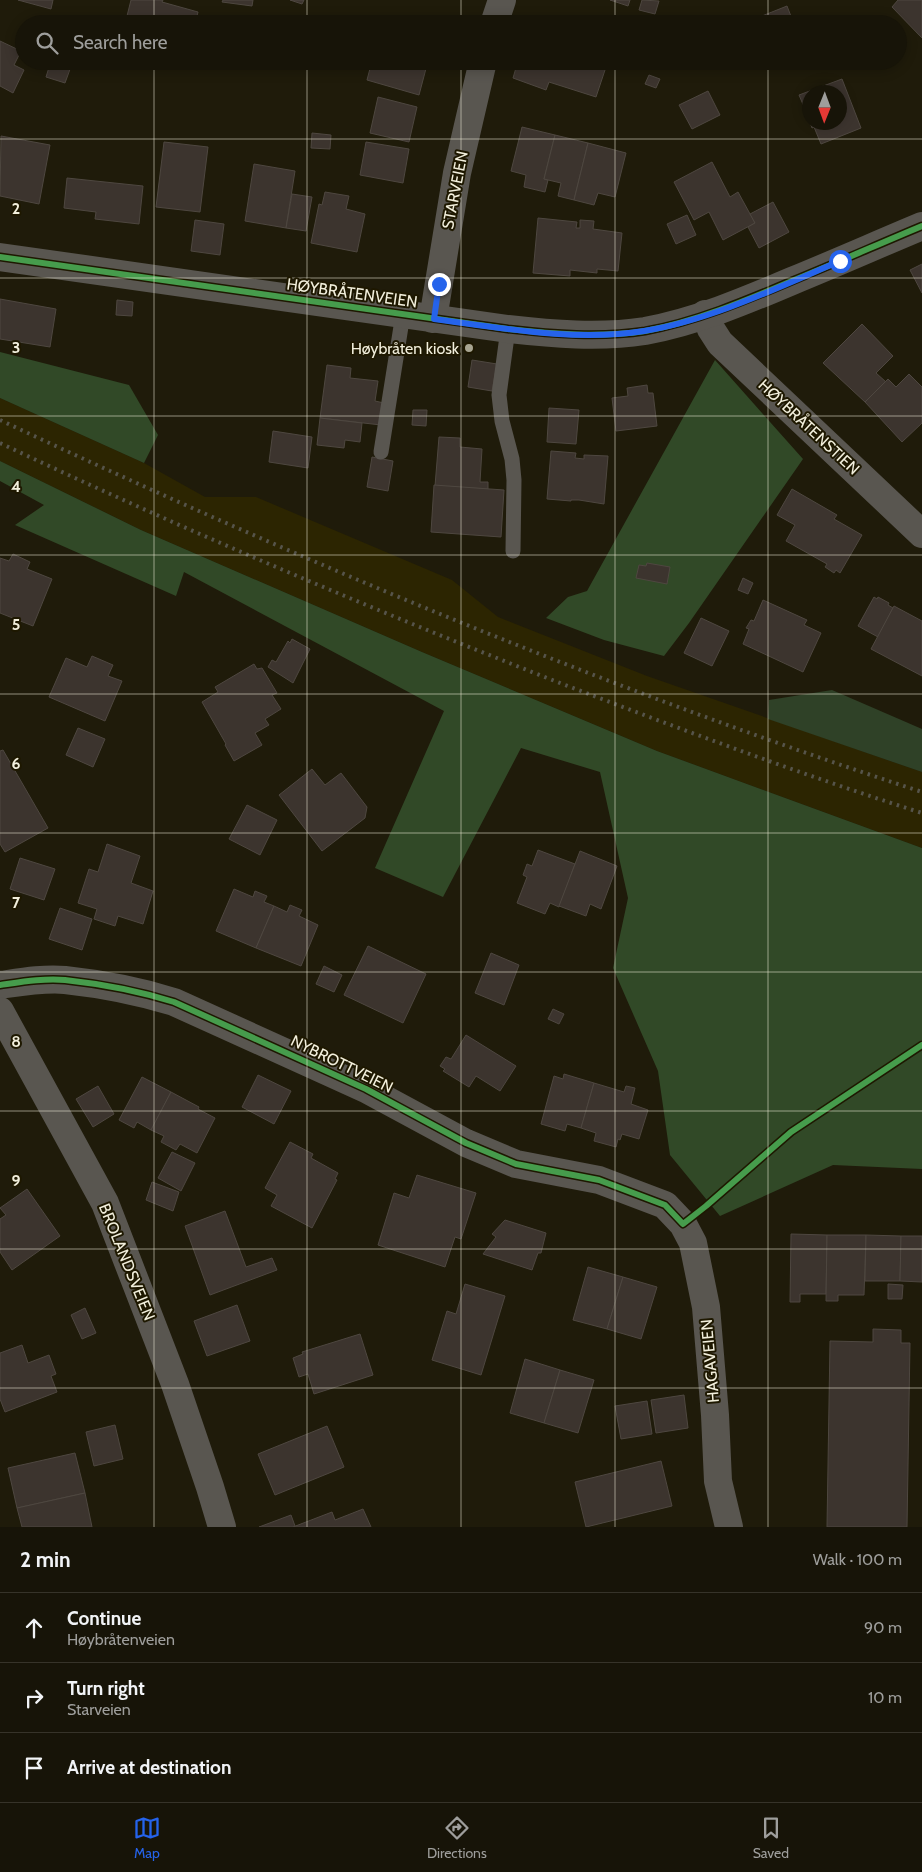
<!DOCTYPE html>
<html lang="en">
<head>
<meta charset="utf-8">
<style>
	:root { --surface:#171408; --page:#201d12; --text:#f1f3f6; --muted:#9e9e9c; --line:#363329; --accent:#2563eb }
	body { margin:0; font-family:Cabin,sans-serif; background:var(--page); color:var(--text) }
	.compass { position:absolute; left:802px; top:85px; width:45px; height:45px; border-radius:50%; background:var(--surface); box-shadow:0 2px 12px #0003; rotate:181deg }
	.stop { position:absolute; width:15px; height:15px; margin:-11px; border:4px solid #2563eb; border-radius:50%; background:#fff }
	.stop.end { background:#2563eb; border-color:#fff; box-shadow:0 1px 5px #0008 }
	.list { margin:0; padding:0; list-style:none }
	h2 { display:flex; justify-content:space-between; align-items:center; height:65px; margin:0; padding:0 20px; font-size:21px }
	h2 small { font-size:16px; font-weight:400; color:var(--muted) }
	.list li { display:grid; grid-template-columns:32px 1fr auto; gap:15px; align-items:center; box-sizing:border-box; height:70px; padding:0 20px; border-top:1px solid var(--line) }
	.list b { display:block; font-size:19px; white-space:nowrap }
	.list p { margin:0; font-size:16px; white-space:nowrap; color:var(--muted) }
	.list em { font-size:16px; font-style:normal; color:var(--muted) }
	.icon { flex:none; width:28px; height:28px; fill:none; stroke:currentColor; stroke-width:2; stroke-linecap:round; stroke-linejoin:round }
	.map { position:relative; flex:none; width:922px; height:1527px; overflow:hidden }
	.search { position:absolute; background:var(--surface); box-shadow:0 2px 12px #0003; left:15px; right:15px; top:15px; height:55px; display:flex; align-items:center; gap:12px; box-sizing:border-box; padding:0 18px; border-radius:28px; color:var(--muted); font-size:19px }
	.sheet { height:275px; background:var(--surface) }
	nav { display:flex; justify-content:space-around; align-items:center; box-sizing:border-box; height:70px; border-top:1px solid var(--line); background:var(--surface); font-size:14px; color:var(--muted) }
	nav a { display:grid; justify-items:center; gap:2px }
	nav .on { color:var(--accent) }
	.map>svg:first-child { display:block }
</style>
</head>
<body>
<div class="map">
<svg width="922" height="1527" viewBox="0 0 922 1527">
	<rect width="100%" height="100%" fill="#1f1b0a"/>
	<polygon fill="#2c2501" points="0,398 144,463 205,497 256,497 452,580 498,617 647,676 922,772 922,848 657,751 422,652 141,530 0,461"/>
	<polygon fill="#2f4127" points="832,690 922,729 922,772 768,719 769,700"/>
	<g fill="#314927">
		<polygon points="0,352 129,385 158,435 144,463 0,398"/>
		<polygon points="715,360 803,459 689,623 664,656 604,640 546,618 568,597 587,591"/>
		<polygon points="0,461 141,530 422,652 657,751 922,848 922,1169 833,1165 720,1216 670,1155 658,1071 613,968 628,898 600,772 521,748 443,897 375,868 444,711 184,572 176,596 15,525 44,505 0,481"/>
	</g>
	<g fill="#3c342e" stroke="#4e4740">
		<polygon points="18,0 53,0 51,9"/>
		<polygon points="131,0 163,0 162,2 198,12 195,24 125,24"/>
		<polygon points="223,0 253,0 252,6 222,2"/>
		<polygon points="290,0 304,0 302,4"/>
		<polygon points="610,0 630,0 628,6"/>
		<polygon points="642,0 659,1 655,14 639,10"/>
		<polygon points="898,0 922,0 922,38 892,7"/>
		<polygon points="787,6 794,24 759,24 757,18"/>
		<polygon points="559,19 574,24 558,24"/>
		<polygon points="0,41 21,51 14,65 24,70 13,93 0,86"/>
		<polygon points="51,61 73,61 65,83 46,77"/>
		<polygon points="168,61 185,61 184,66"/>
		<polygon points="372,61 428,61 419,95 367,80"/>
		<polygon points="518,61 608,61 596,97 549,82 546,90 513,78"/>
		<polygon points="649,75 660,79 656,88 645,84"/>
		<polygon points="842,79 861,128 821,144 814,127 812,128 810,122 840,122 840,92 810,92 810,121 799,95"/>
		<polygon points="708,91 720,115 692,129 679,105"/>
		<polygon points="378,97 417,107 409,142 370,133"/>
		<polygon points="522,127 555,135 544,179 548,180 545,192 524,187 526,175 511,171"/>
		<polygon points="312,133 331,135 330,149 311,148"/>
		<polygon points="555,135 588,143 574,200 558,196 561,183 544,179"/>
		<polygon points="1,136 50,145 39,204 0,196"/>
		<polygon points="164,142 208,147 200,212 156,207"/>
		<polygon points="366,142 409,149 403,183 360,175"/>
		<polygon points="588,143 626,153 615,197 598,193 594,205 574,200"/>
		<polygon points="712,162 730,197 738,192 755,223 723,240 709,212 694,220 674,182"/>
		<polygon points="254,164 295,171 286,228 245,221"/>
		<polygon points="67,178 143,186 139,224 95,219 96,212 64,208"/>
		<polygon points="325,192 349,196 346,209 365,214 357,252 311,243 319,204 322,205"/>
		<polygon points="292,194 312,197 306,231 286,228"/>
		<polygon points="773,202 789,232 759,248 748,227 755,223 750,214"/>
		<polygon points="687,215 696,235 676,244 667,224"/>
		<polygon points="538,218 577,222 576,228 580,228 580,220 594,221 593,229 622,233 618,271 597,269 597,273 570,270 570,276 533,273"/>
		<polygon points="195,220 224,224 220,255 191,251"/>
		<polygon points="922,264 922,293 910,270"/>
		<polygon points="0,299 56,309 50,347 0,339"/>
		<polygon points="117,300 133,302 132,316 116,315"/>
		<polygon points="862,324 893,356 876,373 886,382 865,402 823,363"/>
		<polygon points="472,360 497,364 492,391 468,387"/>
		<polygon points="327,365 351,368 350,378 378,381 375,401 384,403 381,425 320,418"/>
		<polygon points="909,374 922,387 922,423 902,442 865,402 888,379 896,387"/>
		<polygon points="647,385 648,393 653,393 657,426 616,431 612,398 628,396 627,388"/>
		<polygon points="549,408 579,410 576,444 547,442"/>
		<polygon points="413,410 427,410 426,426 412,425"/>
		<polygon points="320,418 362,423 360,442 345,440 344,448 317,445"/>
		<polygon points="273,431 312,437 308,468 269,462"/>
		<polygon points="439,437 460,438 460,447 482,449 480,482 488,482 488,489 435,486"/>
		<polygon points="551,451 576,453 575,458 584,459 584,455 608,456 604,504 579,500 571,500 571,501 547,499"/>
		<polygon points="372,457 393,461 388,491 367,487"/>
		<polygon points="434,485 504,490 501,537 431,532"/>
		<polygon points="792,489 837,515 834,519 862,535 840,573 836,570 834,573 825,567 827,564 786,541 795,525 777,515"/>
		<polygon points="13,554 30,562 27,569 52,579 33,626 0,613 0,558 9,561"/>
		<polygon points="647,563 670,567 667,584 636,578 639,565 646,566"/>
		<polygon points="743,578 753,583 748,594 738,590"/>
		<polygon points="874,597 877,599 878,597 889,603 888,605 893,608 878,637 858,626"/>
		<polygon points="763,600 807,620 804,625 821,633 803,672 743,644 749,629 746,628 751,620 754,621"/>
		<polygon points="894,606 922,621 922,676 871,649"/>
		<polygon points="701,618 729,631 712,666 684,653"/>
		<polygon points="292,639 310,649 293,683 268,667 272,660 276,662 288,641 290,643"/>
		<polygon points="92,656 113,665 108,676 122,681 105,721 49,697 66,658 87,667"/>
		<polygon points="254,664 257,669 262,668 277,693 272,695 281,709 265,719 269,725 255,733 262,745 234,761 225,745 226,744 202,702 218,692 215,687"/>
		<polygon points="78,728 105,739 93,767 66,755"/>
		<polygon points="3,750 48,828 5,852 0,844 0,751"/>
		<polygon points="312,769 325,785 341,773 367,807 365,818 322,851 279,795"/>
		<polygon points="247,805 277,820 260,855 229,839"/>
		<polygon points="107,844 140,856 131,883 153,891 143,924 118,916 115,926 94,919 97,909 78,903 89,869 98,872"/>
		<polygon points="538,850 575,864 559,907 550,903 545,914 517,903 527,877 523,875 527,864 532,866"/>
		<polygon points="580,851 617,866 601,909 590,904 586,916 559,906"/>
		<polygon points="20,858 55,869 44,900 10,889"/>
		<polygon points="234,889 253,897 255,891 267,896 264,902 274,906 256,948 216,931"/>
		<polygon points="290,905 302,910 299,916 318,925 301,966 256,948 274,906 287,912"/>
		<polygon points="60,908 92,919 82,950 49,939"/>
		<polygon points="368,946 426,974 403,1023 344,995"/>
		<polygon points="491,953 519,965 504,1005 475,993"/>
		<polygon points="324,966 342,975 334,992 316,984"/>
		<polygon points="553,1009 564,1014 559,1024 548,1019"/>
		<polygon points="466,1035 516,1066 500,1091 476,1076 469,1087 443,1071 445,1069 440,1066 446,1057 451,1059"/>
		<polygon points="564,1074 594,1083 581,1128 567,1124 565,1131 541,1124 554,1076 563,1079"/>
		<polygon points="258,1075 291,1091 274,1124 242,1107"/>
		<polygon points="142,1077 171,1092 151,1130 137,1122 134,1128 119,1120"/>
		<polygon points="594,1083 624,1092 626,1086 635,1088 631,1104 648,1110 639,1139 622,1134 620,1140 618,1139 616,1147 594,1141 596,1133 581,1128"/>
		<polygon points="98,1086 114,1114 93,1127 76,1099"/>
		<polygon points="171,1092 199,1107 198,1109 215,1118 197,1153 180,1144 176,1150 161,1142 164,1136 151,1130"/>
		<polygon points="290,1142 313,1154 311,1158 338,1173 335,1179 337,1180 312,1228 271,1206 277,1195 265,1188"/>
		<polygon points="172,1152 195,1163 181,1191 158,1178"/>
		<polygon points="417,1175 476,1193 461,1239 455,1237 445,1267 378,1245 394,1193 409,1198"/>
		<polygon points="152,1182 179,1192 173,1211 146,1200"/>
		<polygon points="27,1189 60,1236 12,1270 0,1252 0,1219 6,1215 0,1208"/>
		<polygon points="225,1211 246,1267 272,1258 277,1270 210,1295 185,1226"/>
		<polygon points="505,1220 546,1233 541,1253 538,1253 532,1270 483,1254 496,1237 492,1234"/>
		<polygon points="791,1234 827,1235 826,1294 800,1294 800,1302 790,1302"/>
		<polygon points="827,1235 866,1235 864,1295 838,1295 838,1301 826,1301"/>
		<polygon points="866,1235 901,1236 900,1281 865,1281"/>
		<polygon points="901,1236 922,1236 922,1282 900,1281"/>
		<polygon points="588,1267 623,1277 607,1329 573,1320"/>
		<polygon points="623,1277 657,1287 641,1339 607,1329"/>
		<polygon points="465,1284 505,1296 481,1375 432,1360 447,1311 456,1314"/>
		<polygon points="888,1284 903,1285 902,1299 888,1299"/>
		<polygon points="237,1305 250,1341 207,1356 194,1321"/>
		<polygon points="85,1308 96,1333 82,1339 71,1315"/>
		<polygon points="873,1329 901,1330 901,1343 910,1343 907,1527 827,1527 830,1341 873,1342"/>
		<polygon points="360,1334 373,1375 314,1394 308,1374 299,1377 293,1358 303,1354 302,1352"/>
		<polygon points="22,1345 28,1363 49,1355 56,1374 51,1376 57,1392 5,1412 0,1399 0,1353"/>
		<polygon points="525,1359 560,1370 544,1423 510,1413"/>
		<polygon points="560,1370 594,1380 578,1433 544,1423"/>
		<polygon points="684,1395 688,1428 656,1433 651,1400"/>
		<polygon points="647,1401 652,1434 621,1439 615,1406"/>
		<polygon points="115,1425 123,1459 94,1466 86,1432"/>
		<polygon points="327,1426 344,1467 275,1495 258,1454"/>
		<polygon points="75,1453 85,1493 17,1508 8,1468"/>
		<polygon points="661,1461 672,1506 586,1527 575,1482"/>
		<polygon points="85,1493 92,1527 22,1527 17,1508"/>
		<polygon points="363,1509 371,1527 293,1527 332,1512 335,1520"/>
		<polygon points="291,1515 295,1526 293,1527 259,1527"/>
	</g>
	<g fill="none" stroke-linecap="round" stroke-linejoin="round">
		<g stroke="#595650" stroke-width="15">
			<polyline points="508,329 499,395 502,421 512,459 514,480 513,551"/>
			<polyline points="381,452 403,314"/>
		</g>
		<g stroke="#595650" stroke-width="28">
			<polyline points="705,314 711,329 720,343 922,534"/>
			<path d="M0,985C21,982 44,978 65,980C102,984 139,991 174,1002L366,1089L466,1143L516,1164L599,1180L665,1205L683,1224L693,1243L706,1307L715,1415L718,1481L729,1527"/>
			<polyline points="0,1011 105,1203 175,1384 210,1487 222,1527"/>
		</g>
		<g stroke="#595650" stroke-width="28">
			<polyline points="494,24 502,0"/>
			<path d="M0,257L508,329C552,334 600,338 645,331C695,322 745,301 792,281C836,263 879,244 922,226"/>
			<polyline points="433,319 457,173 483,61"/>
		</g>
		<g stroke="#56544a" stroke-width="4" stroke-dasharray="2.5 5" stroke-linecap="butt">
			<path d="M0,420C300,561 607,689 922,792"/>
			<path d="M0,443C184,530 371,609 560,683C680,729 800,774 922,813"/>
		</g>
		<defs>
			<g id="cycleway">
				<path d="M0,257L508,329C552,334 600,338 645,331C695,322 745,301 792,281C836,263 879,244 922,226"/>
				<path d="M0,985C21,982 44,978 65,980C102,984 139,991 174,1002L366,1089L466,1143L516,1164L599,1180L665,1205L683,1224L706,1206L791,1132L922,1045"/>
			</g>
		</defs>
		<use href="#cycleway" stroke="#1e1800" stroke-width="9"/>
		<use href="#cycleway" stroke="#469c4c" stroke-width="6"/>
	</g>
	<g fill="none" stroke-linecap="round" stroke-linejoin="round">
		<path stroke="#2563eb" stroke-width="6" d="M439,284L434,319C502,328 575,342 644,331C711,320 779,287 840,261"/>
	</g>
	<path fill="none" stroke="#f2efdc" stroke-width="1" stroke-opacity="0.55" d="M154,0V24M307,0V24M461,0V24M615,0V24M768,0V24M154,61V1527M307,61V1527M461,61V1527M615,61V1527M768,61V1527M0,139H922M0,278H922M0,416H922M0,555H922M0,694H922M0,833H922M0,972H922M0,1111H922M0,1249H922M0,1388H922"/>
	<circle fill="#a8a592" stroke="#1e1800" stroke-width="2" cx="469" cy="348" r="5"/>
	<g text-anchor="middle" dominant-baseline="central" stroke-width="4" stroke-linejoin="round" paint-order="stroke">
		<g font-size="16" fill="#f2efdc" stroke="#1e1800">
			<text transform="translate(455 190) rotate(-79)">STARVEIEN</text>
			<text transform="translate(352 293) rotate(8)">HØYBRÅTENVEIEN</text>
			<text transform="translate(809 427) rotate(43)">HØYBRÅTENSTIEN</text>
			<text transform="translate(342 1064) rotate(26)">NYBROTTVEIEN</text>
			<text transform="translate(127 1262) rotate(68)">BROLANDSVEIEN</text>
			<text transform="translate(710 1361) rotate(-95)">HAGAVEIEN</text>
		</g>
		<g font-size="16" fill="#f2efdc" stroke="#1e1800" text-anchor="end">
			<text x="459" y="348">Høybråten kiosk</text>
		</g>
	</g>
	<g font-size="16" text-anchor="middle" font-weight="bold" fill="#f2efdc" stroke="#1e1800" stroke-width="4" stroke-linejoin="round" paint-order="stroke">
		<text x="16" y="214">2</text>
		<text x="16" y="353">3</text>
		<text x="16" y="492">4</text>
		<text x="16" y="630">5</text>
		<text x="16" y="769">6</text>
		<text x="16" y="908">7</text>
		<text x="16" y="1047">8</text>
		<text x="16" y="1186">9</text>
	</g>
</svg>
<svg class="compass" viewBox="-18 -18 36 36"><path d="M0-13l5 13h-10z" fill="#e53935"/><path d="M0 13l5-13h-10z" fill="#9e9e9c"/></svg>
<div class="stop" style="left:840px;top:261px"></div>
<div class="stop end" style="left:439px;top:284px"></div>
<div class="search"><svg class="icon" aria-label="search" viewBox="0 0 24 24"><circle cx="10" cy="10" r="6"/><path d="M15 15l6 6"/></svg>Search here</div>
</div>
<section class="sheet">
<h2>2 min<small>Walk · 100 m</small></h2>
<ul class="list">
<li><svg class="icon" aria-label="ahead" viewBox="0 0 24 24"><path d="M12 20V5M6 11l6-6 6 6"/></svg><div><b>Continue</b><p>Høybråtenveien</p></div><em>90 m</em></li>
<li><svg class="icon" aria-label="right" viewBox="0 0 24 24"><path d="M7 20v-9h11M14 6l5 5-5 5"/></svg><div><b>Turn right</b><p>Starveien</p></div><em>10 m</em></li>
<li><svg class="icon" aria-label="arrive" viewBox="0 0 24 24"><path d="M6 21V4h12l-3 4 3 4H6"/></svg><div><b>Arrive at destination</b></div></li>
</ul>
</section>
<nav>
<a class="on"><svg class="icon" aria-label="map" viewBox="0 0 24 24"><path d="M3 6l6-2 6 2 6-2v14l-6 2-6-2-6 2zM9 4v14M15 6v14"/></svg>Map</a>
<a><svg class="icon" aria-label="directions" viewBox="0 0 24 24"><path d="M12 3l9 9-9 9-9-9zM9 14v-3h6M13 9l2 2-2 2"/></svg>Directions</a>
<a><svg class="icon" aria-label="saved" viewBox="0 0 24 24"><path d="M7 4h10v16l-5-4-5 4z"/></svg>Saved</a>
</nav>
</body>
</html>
